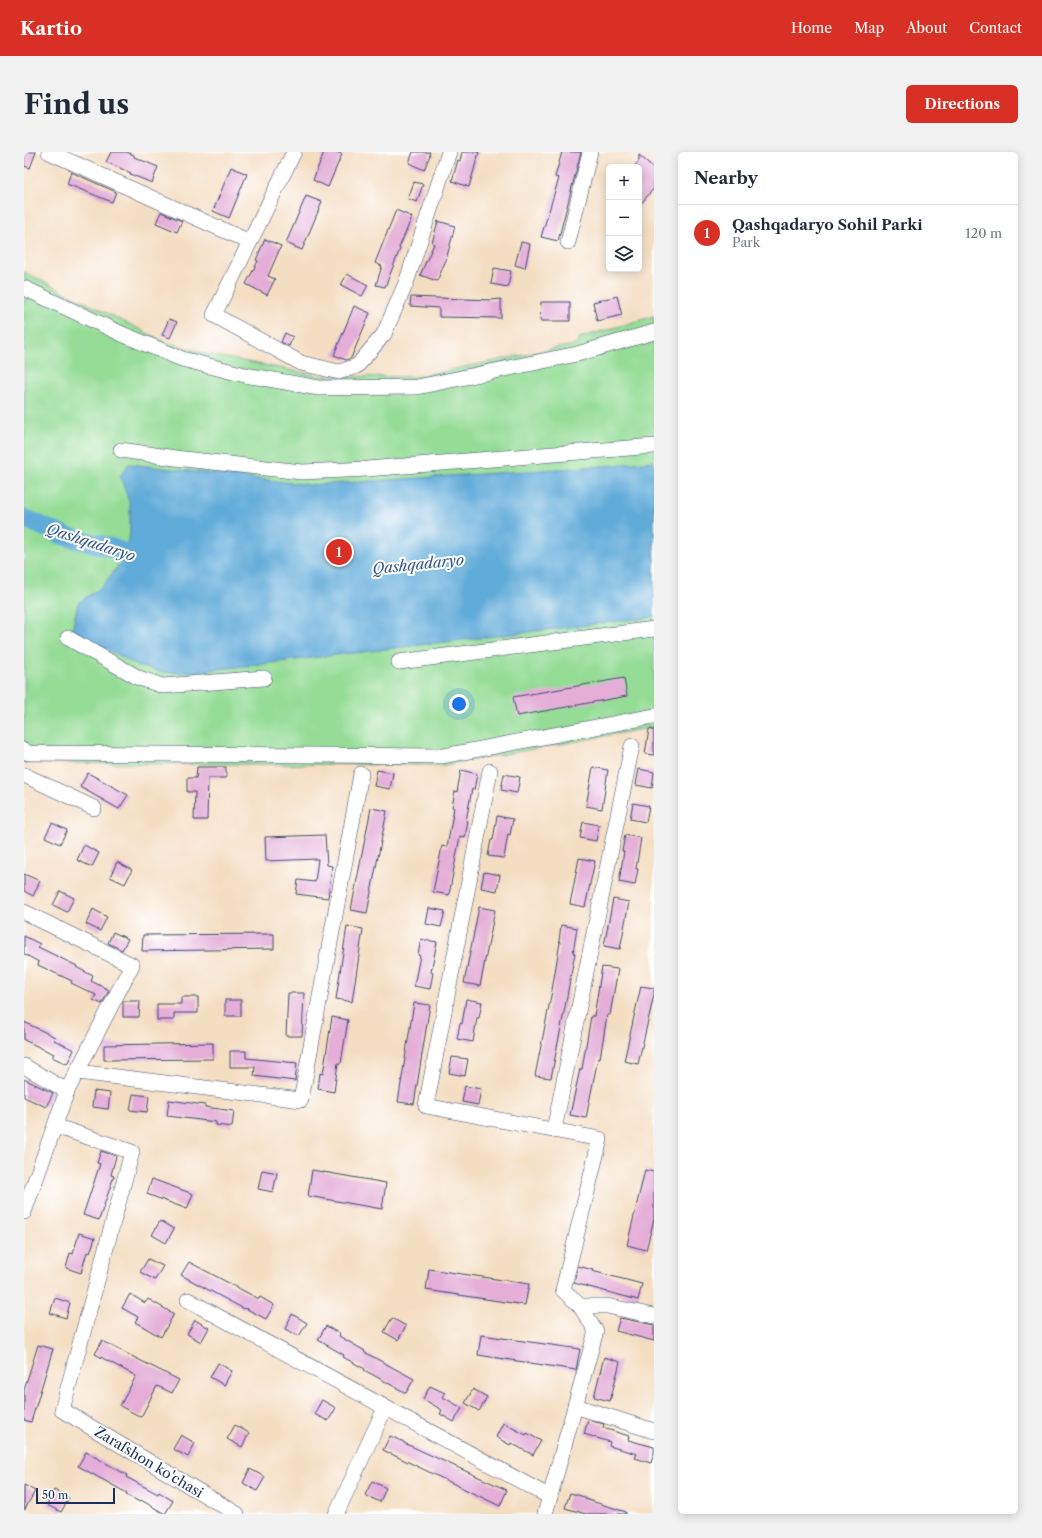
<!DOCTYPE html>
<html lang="en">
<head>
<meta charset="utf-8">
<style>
	:root { --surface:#fff; --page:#f2f2f3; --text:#1f2937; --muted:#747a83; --line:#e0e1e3; --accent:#d93025 }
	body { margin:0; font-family:"Libre Caslon Text",serif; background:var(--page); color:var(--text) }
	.controls { position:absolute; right:12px; top:12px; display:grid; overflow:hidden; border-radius:6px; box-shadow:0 2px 10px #0003 }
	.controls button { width:36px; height:36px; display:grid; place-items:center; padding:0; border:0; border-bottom:1px solid var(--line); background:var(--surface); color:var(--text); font:20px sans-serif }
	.scale { position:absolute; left:12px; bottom:10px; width:79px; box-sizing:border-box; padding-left:4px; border:2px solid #1b2f5e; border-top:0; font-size:11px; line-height:14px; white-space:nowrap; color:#1b2f5e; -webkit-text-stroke:3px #fff; paint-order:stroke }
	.you { position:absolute; left:435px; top:552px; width:14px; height:14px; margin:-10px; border:3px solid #fff; border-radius:50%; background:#1a73e8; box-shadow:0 0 0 6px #1a73e833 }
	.badge { display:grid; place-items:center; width:26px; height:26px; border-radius:50%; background:var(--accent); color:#fff; font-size:13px; font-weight:700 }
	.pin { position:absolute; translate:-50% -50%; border:2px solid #fff; box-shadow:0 1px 4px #0006 }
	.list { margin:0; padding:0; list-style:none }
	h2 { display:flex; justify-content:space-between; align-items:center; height:52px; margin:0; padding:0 16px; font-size:17px }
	h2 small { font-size:13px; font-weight:400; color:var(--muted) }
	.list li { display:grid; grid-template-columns:26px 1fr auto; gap:12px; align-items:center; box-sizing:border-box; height:56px; padding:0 16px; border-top:1px solid var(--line) }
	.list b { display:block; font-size:15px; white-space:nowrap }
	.list p { margin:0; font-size:13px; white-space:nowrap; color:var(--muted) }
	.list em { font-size:13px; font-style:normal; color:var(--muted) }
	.icon { flex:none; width:22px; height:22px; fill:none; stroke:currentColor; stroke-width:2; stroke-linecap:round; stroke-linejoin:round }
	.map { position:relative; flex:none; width:630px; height:1362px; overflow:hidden; border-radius:6px }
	header { display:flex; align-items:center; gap:24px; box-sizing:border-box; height:56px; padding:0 20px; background:var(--accent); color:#fff }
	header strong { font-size:19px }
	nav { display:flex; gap:22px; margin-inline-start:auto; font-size:14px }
	.intro { display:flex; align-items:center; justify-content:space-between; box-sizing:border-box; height:96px; padding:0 24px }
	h1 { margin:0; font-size:28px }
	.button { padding:10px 18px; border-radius:6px; background:var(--accent); color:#fff; font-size:14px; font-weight:700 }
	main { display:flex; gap:24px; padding:0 24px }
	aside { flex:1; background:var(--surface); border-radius:6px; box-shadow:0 2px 10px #0003 }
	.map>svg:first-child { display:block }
</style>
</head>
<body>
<header>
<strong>Kartio</strong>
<nav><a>Home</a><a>Map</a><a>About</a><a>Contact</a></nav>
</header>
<div class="intro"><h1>Find us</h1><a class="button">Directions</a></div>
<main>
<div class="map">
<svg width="630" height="1362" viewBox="0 0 630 1362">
	<rect width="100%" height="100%" fill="#fff"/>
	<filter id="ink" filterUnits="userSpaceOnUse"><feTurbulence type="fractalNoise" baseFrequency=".025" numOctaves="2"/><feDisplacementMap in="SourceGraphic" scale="8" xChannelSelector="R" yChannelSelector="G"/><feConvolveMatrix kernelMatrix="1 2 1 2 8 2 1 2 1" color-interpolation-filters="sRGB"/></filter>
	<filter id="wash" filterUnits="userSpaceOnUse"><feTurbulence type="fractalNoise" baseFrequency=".012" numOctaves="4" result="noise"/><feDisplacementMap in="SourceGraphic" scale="16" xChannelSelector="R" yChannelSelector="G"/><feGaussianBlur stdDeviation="0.9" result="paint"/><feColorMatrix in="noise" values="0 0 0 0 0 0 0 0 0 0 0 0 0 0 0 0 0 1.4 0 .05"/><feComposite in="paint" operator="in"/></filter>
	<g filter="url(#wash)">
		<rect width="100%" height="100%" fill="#f4dec2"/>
		<polygon fill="#95dc96" stroke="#58867a" points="0,120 139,189 182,202 296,224 391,225 554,192 555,186 630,164 630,575 421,613 0,611"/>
		<polygon fill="#61abd9" stroke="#3e6d9c" points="630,309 630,465 179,519 142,521 114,514 48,478 54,451 79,434 97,410 106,382 106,352 96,324 105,312 286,333 580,314"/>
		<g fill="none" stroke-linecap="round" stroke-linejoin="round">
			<polyline stroke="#61abd9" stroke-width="19" points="0,366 40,384 89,396 124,410"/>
		</g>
		<g id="blocks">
			<g fill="#e4aed8">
				<polygon points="0,0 12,0 6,16 0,14"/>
				<polygon points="87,0 103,0 110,3 110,5 134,15 128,31 106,22 107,21 82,10"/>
				<polygon points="300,0 313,0 318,2 304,35 289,28"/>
				<polygon points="389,0 406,0 405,2 406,3 400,18 385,11"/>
				<polygon points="438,0 455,0 445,35 428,29 434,8 436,9"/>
				<polygon points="538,0 557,0 534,89 517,85 535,26 531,25"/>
				<polygon points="615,3 630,16 630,36 615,54 615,15 610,15 615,9"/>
				<polygon points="207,15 223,22 205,66 189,59"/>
				<polygon points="47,20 92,40 88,50 43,32"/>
				<polygon points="390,30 399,32 393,50 384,47"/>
				<polygon points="282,44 298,50 278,98 262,91"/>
				<polygon points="372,58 388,65 375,96 376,97 361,135 352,133 358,114 351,111"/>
				<polygon points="137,60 158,69 153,80 132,71"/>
				<polygon points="414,69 431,74 422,108 413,129 396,123 410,92 408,91"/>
				<polygon points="241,87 257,94 244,124 251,127 243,143 222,132 234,109 232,108"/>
				<polygon points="497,90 506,92 501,116 491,113"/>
				<polygon points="470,116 487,119 484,135 467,132"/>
				<polygon points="323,122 344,133 338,144 317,133"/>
				<polygon points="593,144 598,163 573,169 569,150"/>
				<polygon points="387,145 467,148 477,147 477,166 415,165 415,156 386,154"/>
				<polygon points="517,150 546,150 546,169 516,169"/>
				<polygon points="330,154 346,161 327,206 322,208 310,203"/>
				<polygon points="145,167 153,170 146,186 138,183"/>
				<polygon points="261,181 269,185 265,194 257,190"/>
				<polygon points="600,526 603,544 493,564 489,545"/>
				<polygon points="625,577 630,578 630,603 621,602"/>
				<polygon points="173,615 202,615 202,626 184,626 183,668 170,668 171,640 163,640 163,626 172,626"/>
				<polygon points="569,615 584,618 578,657 562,654"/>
				<polygon points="615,617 630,620 628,636 612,633"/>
				<polygon points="353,618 369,621 366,637 350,634"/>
				<polygon points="437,618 453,622 450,638 448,637 442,669 444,669 441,685 436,684 425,743 409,740 418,694 423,695 430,656 428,655 431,639 433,640"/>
				<polygon points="64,621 104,643 95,657 56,635"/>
				<polygon points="480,622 496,625 493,641 477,638"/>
				<polygon points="609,651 625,654 622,670 606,667"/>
				<polygon points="347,656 363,659 343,761 327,758"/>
				<polygon points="473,664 489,667 486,683 484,682 480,706 464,704 467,688 469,688"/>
				<polygon points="559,670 575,673 572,689 556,686"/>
				<polygon points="28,671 43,678 36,692 21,685"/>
				<polygon points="301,683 303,713 308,714 304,746 272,742 274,728 291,730 294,707 242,709 241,685"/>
				<polygon points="601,683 617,686 612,717 614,717 611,733 595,730 600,699 598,699"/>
				<polygon points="60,693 75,701 68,715 53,708"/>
				<polygon points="555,706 571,709 561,755 546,752"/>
				<polygon points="93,710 108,718 101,732 86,725"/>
				<polygon points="460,720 476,723 473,739 457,736"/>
				<polygon points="0,722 16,729 9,744 0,739"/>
				<polygon points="36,739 50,746 43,760 29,753"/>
				<polygon points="589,747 605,750 596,797 580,794"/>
				<polygon points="455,755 471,758 456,834 440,831"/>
				<polygon points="405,756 421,759 417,775 402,772"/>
				<polygon points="69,757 83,765 76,779 62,772"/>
				<polygon points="537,773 553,776 549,801 551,801 541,855 527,926 511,924 527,844 536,790 535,789"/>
				<polygon points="323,774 339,777 328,850 312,847"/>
				<polygon points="89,780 104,787 98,798 84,791"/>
				<polygon points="250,782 250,797 118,799 119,783"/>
				<polygon points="0,784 16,792 14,795 53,814 52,815 69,824 67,829 85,838 78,852 69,848 72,843 47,831 48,829 14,813 15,810 0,802"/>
				<polygon points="397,787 413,790 407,820 409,821 406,837 390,834 396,804 394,803"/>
				<polygon points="578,815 594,817 586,863 583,863 576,907 574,906 562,966 546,963 556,917 558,917 567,864 570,864"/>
				<polygon points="617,834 630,836 630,843 614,912 600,909"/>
				<polygon points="264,841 280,841 278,884 262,884"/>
				<polygon points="157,845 174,845 174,861 150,861 150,868 133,868 133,852 157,852"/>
				<polygon points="442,847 458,850 455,866 453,866 449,890 433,887 436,871 438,872"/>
				<rect x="201" y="848" width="16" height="16"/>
				<polygon points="99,849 116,849 115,865 99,865"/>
				<polygon points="390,851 406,853 390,952 374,950"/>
				<polygon points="308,865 324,868 317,911 314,911 310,940 294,937 296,921 299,922"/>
				<polygon points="0,870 31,885 30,888 50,898 43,912 28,905 30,902 0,888"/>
				<polygon points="189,891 189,907 80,908 80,893"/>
				<polygon points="206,899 222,899 222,906 273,911 271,929 230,924 231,915 206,915"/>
				<polygon points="428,905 444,907 441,924 425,921"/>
				<polygon points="0,927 29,941 22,955 0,945"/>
				<polygon points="441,934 457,937 454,953 438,950"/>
				<polygon points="70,939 86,941 84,957 68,955"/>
				<polygon points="109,942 125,944 123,960 106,958"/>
				<polygon points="145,948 181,953 181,955 210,959 208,975 192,973 192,970 143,964"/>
				<polygon points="77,999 92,1004 87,1023 90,1024 75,1068 59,1063 76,1012 73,1011"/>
				<polygon points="238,1018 253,1021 249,1040 234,1037"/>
				<polygon points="288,1018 362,1031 358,1057 284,1044"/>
				<polygon points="621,1018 630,1020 630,1067 622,1098 603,1093"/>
				<polygon points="128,1027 169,1042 163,1057 123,1042"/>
				<polygon points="136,1069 150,1077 142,1091 128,1083"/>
				<polygon points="55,1081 71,1086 66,1101 63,1100 57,1121 42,1116 46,1101 49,1102"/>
				<polygon points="124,1107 139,1114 131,1128 116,1120"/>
				<polygon points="165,1110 235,1147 236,1145 250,1153 242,1167 221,1156 220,1157 157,1123"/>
				<polygon points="554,1114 569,1118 568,1119 618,1132 614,1148 550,1131"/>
				<polygon points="405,1117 505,1132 501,1153 402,1138"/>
				<polygon points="106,1142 121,1151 124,1147 150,1162 137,1185 111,1170 114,1165 98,1156"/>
				<polygon points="31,1146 46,1151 42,1166 26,1161"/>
				<polygon points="268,1162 283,1171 275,1184 261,1177"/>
				<polygon points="368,1166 382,1174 374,1188 360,1180"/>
				<polygon points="596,1166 630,1173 630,1189 592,1179"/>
				<polygon points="171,1168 185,1176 177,1190 163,1182"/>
				<polygon points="302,1174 316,1182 315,1184 341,1199 340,1200 390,1227 382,1241 340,1218 341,1217 319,1205 320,1203 294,1188"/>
				<polygon points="457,1183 556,1197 552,1218 454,1203"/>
				<polygon points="78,1189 155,1228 148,1241 133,1234 117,1265 96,1254 112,1224 71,1202"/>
				<polygon points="14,1193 29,1197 7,1270 0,1268 0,1238"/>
				<polygon points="580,1205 596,1210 586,1249 570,1245"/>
				<polygon points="194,1211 208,1219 200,1233 186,1225"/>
				<polygon points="406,1234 421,1241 419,1245 438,1256 430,1270 416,1262 418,1258 399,1247"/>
				<polygon points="449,1237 463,1245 455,1259 441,1251"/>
				<polygon points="298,1248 312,1256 304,1269 290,1262"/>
				<polygon points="564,1268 580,1272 579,1276 605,1284 604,1288 630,1295 630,1301 627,1311 611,1306 613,1302 585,1294 586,1290 560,1282"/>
				<polygon points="479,1271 502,1283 503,1281 517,1289 509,1303 487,1291 486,1293 472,1285"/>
				<polygon points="211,1273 225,1281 218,1295 203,1287"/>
				<polygon points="157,1283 171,1291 164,1305 149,1297"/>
				<polygon points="366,1284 380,1290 380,1291 483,1338 476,1354 359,1298"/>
				<polygon points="62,1300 103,1323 102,1325 134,1342 135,1340 149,1349 141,1362 117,1348 116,1350 102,1343 103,1341 54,1314"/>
				<polygon points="226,1317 241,1325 233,1339 219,1331"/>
				<polygon points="348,1329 362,1336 356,1350 341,1343"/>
				<polygon points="0,1333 11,1339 0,1359"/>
				<polygon points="30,1338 45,1346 37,1360 23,1353"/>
				<polygon points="546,1341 561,1345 561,1347 602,1360 602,1362 562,1362 541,1356"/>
			</g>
		</g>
	</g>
	<g filter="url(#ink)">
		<use href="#blocks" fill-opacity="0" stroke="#3c496d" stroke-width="1"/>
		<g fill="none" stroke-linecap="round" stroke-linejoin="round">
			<defs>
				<g id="minor">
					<polyline points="25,0 226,90"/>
					<polyline points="270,0 190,163 277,211 315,220 333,214 360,182 382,131 425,0"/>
					<polyline points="544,90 566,0"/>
					<polyline points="0,136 98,182 158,207 221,223 295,236 393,235 553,202 630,180"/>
					<polyline points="97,298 151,306 278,320 343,317 630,294"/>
					<polyline points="44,486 115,526 139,534 240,526"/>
					<polyline points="375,510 630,477"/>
					<polyline points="0,598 4,601 419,604 630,564"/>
					<polyline points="466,619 402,954 576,987 539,1138 556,1154 572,1179 521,1362"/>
					<polyline points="0,623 70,656"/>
					<polyline points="0,760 108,813 43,939 0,1060"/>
					<polyline points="0,914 43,939"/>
					<polyline points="54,920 277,948 337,622"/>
					<polyline points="31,974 108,1000 38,1258 213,1362"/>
					<polyline points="530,978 608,594"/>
					<polyline points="164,1148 526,1345"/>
					<polyline points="556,1154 583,1154 630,1164"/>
					<polyline points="551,1254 630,1279"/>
					<polyline points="312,1362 361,1256"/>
				</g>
			</defs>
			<use href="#minor" stroke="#3c496d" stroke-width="16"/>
			<use href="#minor" stroke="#fff" stroke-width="15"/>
		</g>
	</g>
	<g text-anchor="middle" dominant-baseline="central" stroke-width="4" stroke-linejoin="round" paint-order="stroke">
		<g font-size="14" fill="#1b2f5e" stroke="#fff">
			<text transform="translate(125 1310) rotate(31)">Zarafshon ko'chasi</text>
		</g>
		<g font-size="15" font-style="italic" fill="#345a89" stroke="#fff">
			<text transform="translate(67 390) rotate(18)">Qashqadaryo</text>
			<text transform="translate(394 412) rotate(-6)">Qashqadaryo</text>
		</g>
	</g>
</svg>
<div class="controls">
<button>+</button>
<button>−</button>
<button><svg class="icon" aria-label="layers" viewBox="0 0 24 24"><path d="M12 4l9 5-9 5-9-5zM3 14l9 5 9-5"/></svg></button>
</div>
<div class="scale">50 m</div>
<div class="you"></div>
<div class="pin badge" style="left:315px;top:400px">1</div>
</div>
<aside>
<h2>Nearby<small></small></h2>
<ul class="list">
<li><span class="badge">1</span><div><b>Qashqadaryo Sohil Parki</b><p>Park</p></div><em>120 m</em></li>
</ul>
</aside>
</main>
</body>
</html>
